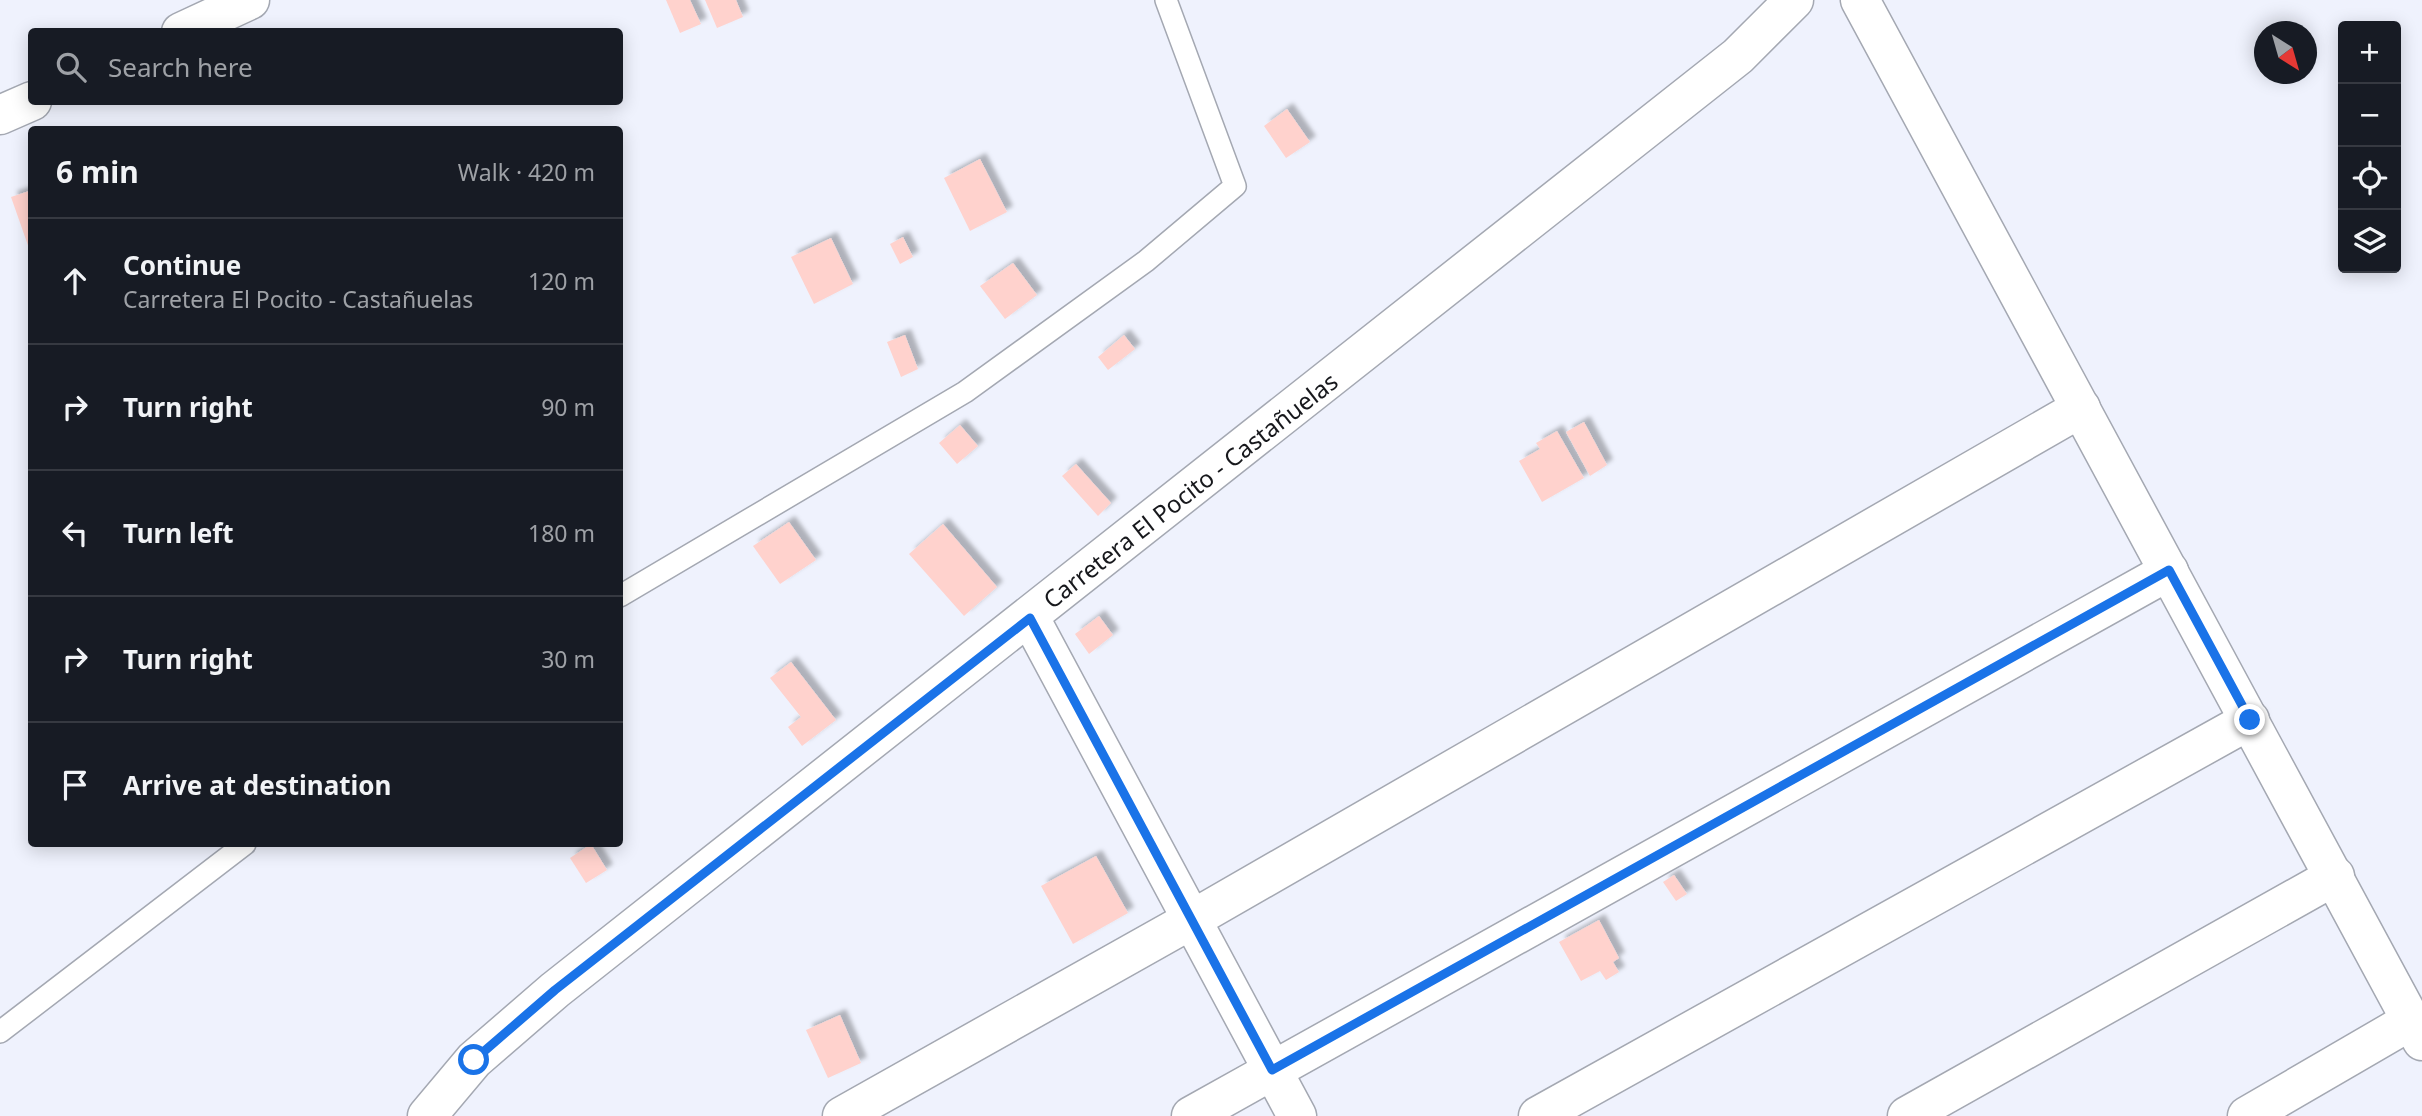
<!DOCTYPE html>
<html lang="en">
<head>
<meta charset="utf-8">
<style>
	:root { --surface:#171b24; --page:#242831; --text:#f1f3f6; --muted:#9ea1a6; --line:#363941 }
	body { margin:0; font-family:"Noto Sans",sans-serif; background:var(--page); color:var(--text) }
	.controls { position:absolute; right:21px; top:21px; display:grid; overflow:hidden; border-radius:7px; box-shadow:0 4px 18px #0003 }
	.controls button { width:63px; height:63px; display:grid; place-items:center; padding:0; border:0; border-bottom:2px solid var(--line); background:var(--surface); color:var(--text); font:35px sans-serif }
	.compass { position:absolute; left:2254px; top:21px; width:63px; height:63px; border-radius:50%; background:var(--surface); box-shadow:0 4px 18px #0003; rotate:143deg }
	.stop { position:absolute; width:21px; height:21px; margin:-16px; border:5px solid #1a73e8; border-radius:50%; background:#fff }
	.stop.end { background:#1a73e8; border-color:#fff; box-shadow:0 2px 7px #0008 }
	.list { margin:0; padding:0; list-style:none }
	h2 { display:flex; justify-content:space-between; align-items:center; height:91px; margin:0; padding:0 28px; font-size:30px }
	h2 small { font-size:23px; font-weight:400; color:var(--muted) }
	.list li { display:grid; grid-template-columns:46px 1fr auto; gap:21px; align-items:center; box-sizing:border-box; height:126px; padding:0 28px; border-top:2px solid var(--line) }
	.list b { display:block; font-size:26px; white-space:nowrap }
	.list p { margin:0; font-size:23px; white-space:nowrap; color:var(--muted) }
	.list em { font-size:23px; font-style:normal; color:var(--muted) }
	.icon { flex:none; width:38px; height:38px; fill:none; stroke:currentColor; stroke-width:2; stroke-linecap:round; stroke-linejoin:round }
	.map { position:relative; flex:none; width:2422px; height:1116px; overflow:hidden }
	.search { position:absolute; background:var(--surface); box-shadow:0 4px 18px #0003; left:28px; top:28px; width:595px; height:77px; display:flex; align-items:center; gap:18px; box-sizing:border-box; padding:0 24px; border-radius:7px; color:var(--muted); font-size:26px }
	.panel { position:absolute; background:var(--surface); box-shadow:0 4px 18px #0003; left:28px; top:126px; width:595px; height:721px; border-radius:7px }
	.map>svg:first-child { display:block }
</style>
</head>
<body>
<div class="map">
<svg width="2422" height="1116" viewBox="0 0 2422 1116">
	<defs>
		<filter id="shadow"><feDropShadow dx="6" dy="-6" stdDeviation="2" flood-color="#0004"/></filter>
	</defs>
	<rect width="100%" height="100%" fill="#eff2fd"/>
	<g fill="#ffd2cd" filter="url(#shadow)">
		<polygon points="666,0 690,0 701,24 680,33"/>
		<polygon points="705,0 736,0 743,17 717,28"/>
		<polygon points="1287,109 1310,142 1286,158 1264,126"/>
		<polygon points="980,159 1007,212 970,231 944,178"/>
		<polygon points="32,190 32,254 31,254 11,197"/>
		<polygon points="903,237 913,257 900,264 890,244"/>
		<polygon points="831,238 853,284 814,304 791,257"/>
		<polygon points="1013,263 1037,295 1005,319 980,286"/>
		<polygon points="905,335 918,369 901,377 887,342"/>
		<polygon points="1124,335 1135,349 1108,370 1098,357"/>
		<polygon points="1584,422 1607,465 1590,476 1566,432"/>
		<polygon points="960,425 978,446 957,464 939,443"/>
		<polygon points="1557,431 1584,478 1542,502 1519,461 1540,449 1536,443"/>
		<polygon points="1076,464 1111,503 1098,516 1062,476"/>
		<polygon points="789,522 816,560 780,584 753,546"/>
		<polygon points="943,524 997,587 964,616 909,554"/>
		<polygon points="1099,616 1113,635 1089,654 1075,634"/>
		<polygon points="791,662 836,720 802,746 788,727 801,717 770,678"/>
		<polygon points="591,844 607,870 586,883 570,858"/>
		<polygon points="1096,856 1128,913 1073,944 1041,886"/>
		<polygon points="1674,875 1687,894 1676,901 1663,882"/>
		<polygon points="1599,920 1619,958 1613,962 1619,972 1606,980 1600,971 1581,981 1559,942"/>
		<polygon points="840,1015 861,1063 828,1078 806,1030"/>
	</g>
	<g fill="none" stroke-linecap="round" stroke-linejoin="round">
		<defs>
			<g id="lane">
				<polyline points="620,596 965,392 1146,261 1235,186 1166,0"/>
				<polyline points="0,1032 245,844"/>
			</g>
			<g id="street">
				<polyline points="1860,0 2422,1041"/>
				<polyline points="1030,618 1297,1116"/>
				<polyline points="842,1116 1191,920 2081,408"/>
				<polyline points="1191,1116 2169,571"/>
				<polyline points="1538,1116 2250,720"/>
				<polyline points="1907,1116 2335,876"/>
				<polyline points="2247,1116 2412,1020"/>
			</g>
			<g id="secondary">
				<polyline points="181,32 250,0"/>
				<polyline points="0,115 32,101"/>
				<polyline points="427,1116 474,1060 555,990 1738,56 1794,0"/>
			</g>
		</defs>
		<use href="#lane" stroke="#a4a8b2" stroke-width="24"/>
		<use href="#street" stroke="#a4a8b2" stroke-width="41"/>
		<use href="#secondary" stroke="#a4a8b2" stroke-width="41"/>
		<use href="#lane" stroke="#fff" stroke-width="21"/>
		<use href="#street" stroke="#fff" stroke-width="38"/>
		<use href="#secondary" stroke="#fff" stroke-width="38"/>
	</g>
	<g fill="none" stroke-linecap="round" stroke-linejoin="round">
		<polyline stroke="#1a73e8" stroke-width="9" points="474,1060 555,990 1030,618 1272,1070 2169,570 2250,720"/>
	</g>
	<g text-anchor="middle" dominant-baseline="central" stroke-width="7" stroke-linejoin="round" paint-order="stroke">
		<g font-size="24" fill="#17181c" stroke="#fff">
			<text transform="translate(1190 490) rotate(-38)">Carretera El Pocito - Castañuelas</text>
		</g>
	</g>
</svg>
<div class="controls">
<button>+</button>
<button>−</button>
<button><svg class="icon" aria-label="locate" viewBox="0 0 24 24"><circle cx="12" cy="12" r="6"/><path d="M12 2v4M12 18v4M2 12h4M18 12h4"/></svg></button>
<button><svg class="icon" aria-label="layers" viewBox="0 0 24 24"><path d="M12 4l9 5-9 5-9-5zM3 14l9 5 9-5"/></svg></button>
</div>
<svg class="compass" viewBox="-18 -18 36 36"><path d="M0-13l5 13h-10z" fill="#e53935"/><path d="M0 13l5-13h-10z" fill="#9ea1a6"/></svg>
<div class="stop" style="left:474px;top:1060px"></div>
<div class="stop end" style="left:2250px;top:720px"></div>
<div class="search"><svg class="icon" aria-label="search" viewBox="0 0 24 24"><circle cx="10" cy="10" r="6"/><path d="M15 15l6 6"/></svg>Search here</div>
<section class="panel">
<h2>6 min<small>Walk · 420 m</small></h2>
<ul class="list">
<li><svg class="icon" aria-label="ahead" viewBox="0 0 24 24"><path d="M12 20V5M6 11l6-6 6 6"/></svg><div><b>Continue</b><p>Carretera El Pocito - Castañuelas</p></div><em>120 m</em></li>
<li><svg class="icon" aria-label="right" viewBox="0 0 24 24"><path d="M7 20v-9h11M14 6l5 5-5 5"/></svg><div><b>Turn right</b></div><em>90 m</em></li>
<li><svg class="icon" aria-label="left" viewBox="0 0 24 24"><path d="M17 20v-9H6M10 6l-5 5 5 5"/></svg><div><b>Turn left</b></div><em>180 m</em></li>
<li><svg class="icon" aria-label="right" viewBox="0 0 24 24"><path d="M7 20v-9h11M14 6l5 5-5 5"/></svg><div><b>Turn right</b></div><em>30 m</em></li>
<li><svg class="icon" aria-label="arrive" viewBox="0 0 24 24"><path d="M6 21V4h12l-3 4 3 4H6"/></svg><div><b>Arrive at destination</b></div></li>
</ul>
</section>
</div>
</body>
</html>
